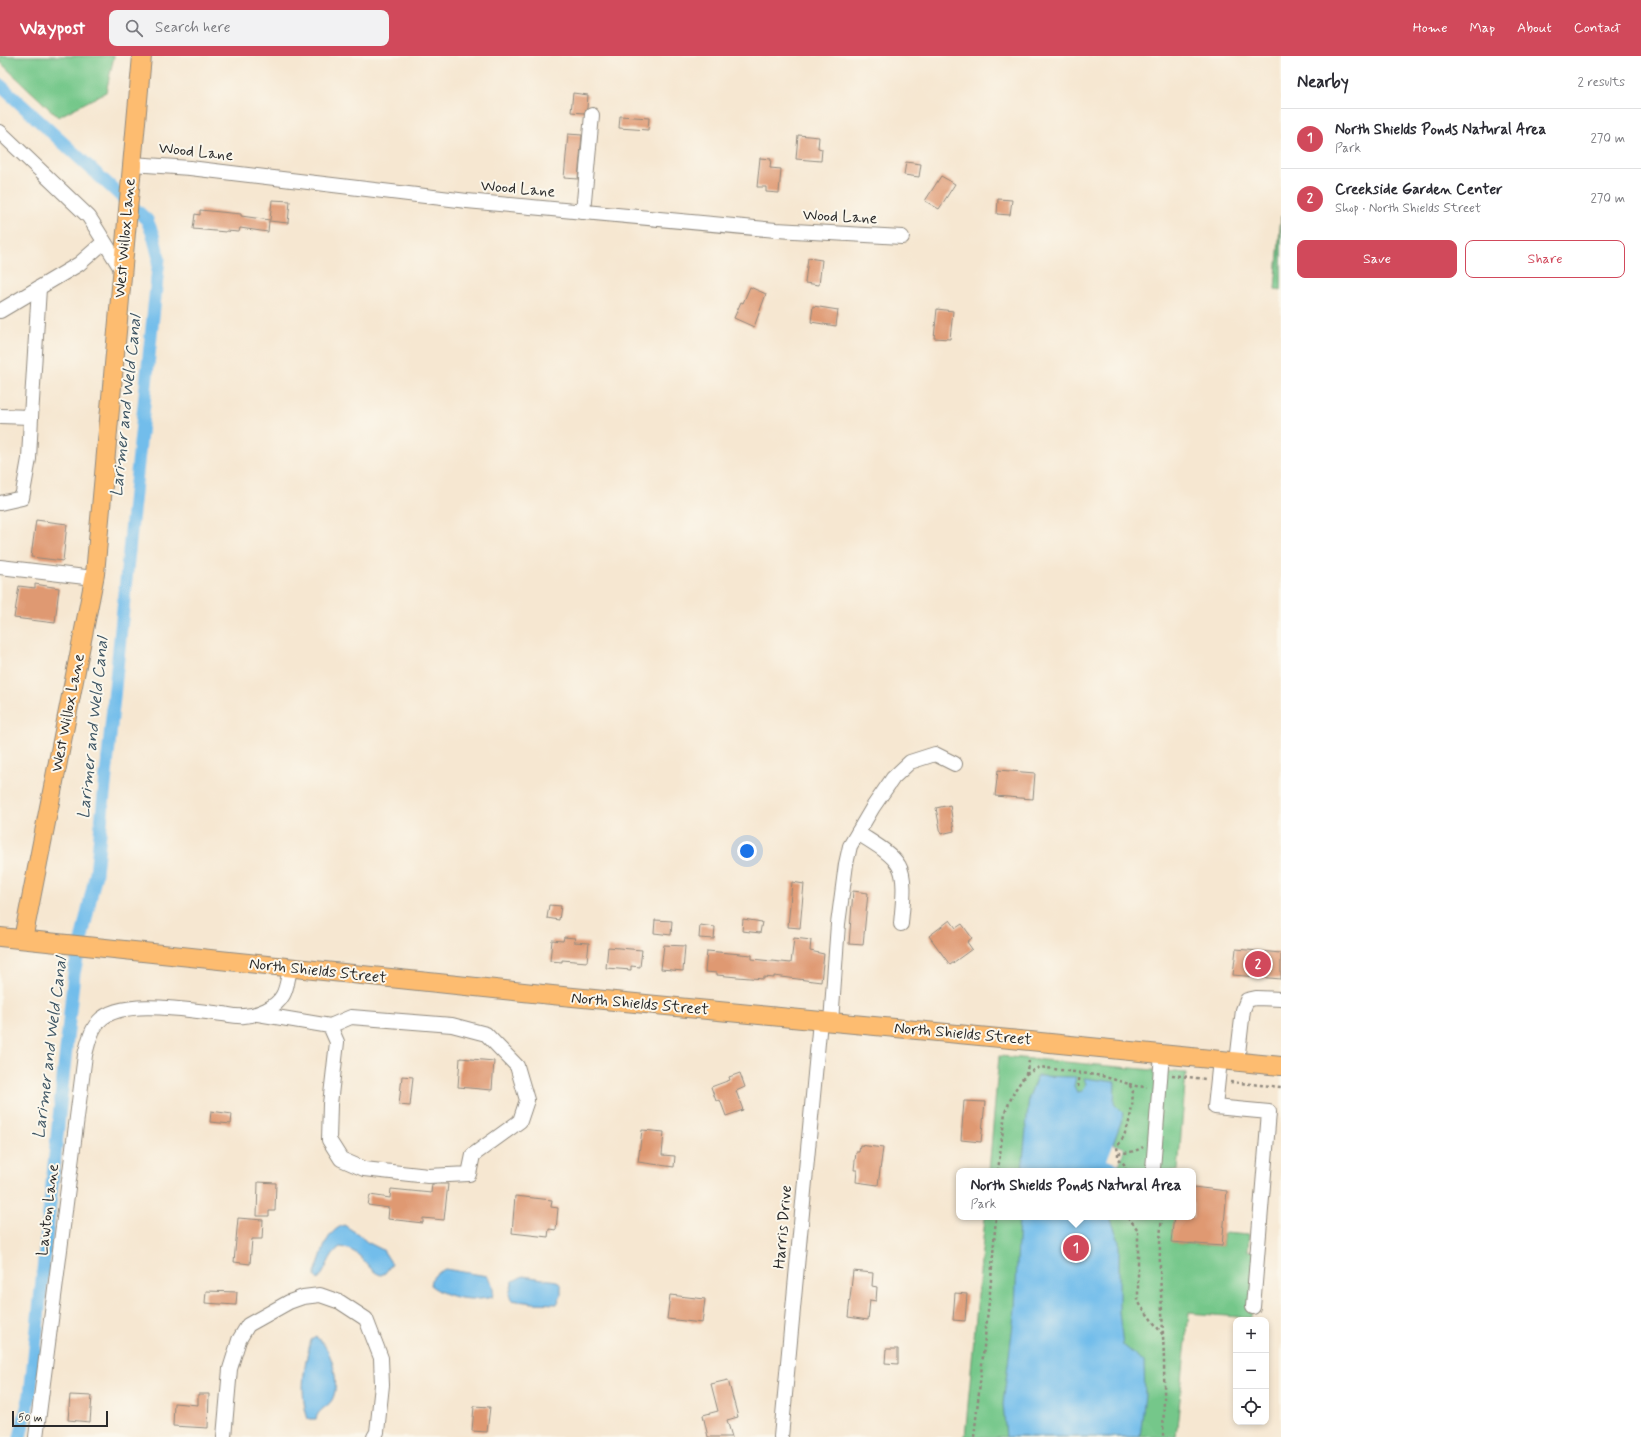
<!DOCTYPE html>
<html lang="en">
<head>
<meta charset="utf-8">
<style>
	:root { --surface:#fff; --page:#f2f2f3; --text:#2b2b33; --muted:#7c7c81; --line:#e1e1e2; --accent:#d1495b }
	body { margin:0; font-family:Mynerve,sans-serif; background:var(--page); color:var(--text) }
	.controls { position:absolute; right:12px; bottom:12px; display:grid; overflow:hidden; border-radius:8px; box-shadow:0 2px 6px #0003 }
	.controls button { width:36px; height:36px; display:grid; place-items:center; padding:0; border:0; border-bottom:1px solid var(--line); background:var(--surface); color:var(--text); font:20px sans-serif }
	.scale { position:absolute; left:12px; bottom:10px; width:96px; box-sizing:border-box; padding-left:4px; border:2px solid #2b2b2b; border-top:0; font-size:11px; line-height:14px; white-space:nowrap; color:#2b2b2b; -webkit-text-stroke:3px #fbf7ec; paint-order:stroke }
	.you { position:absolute; left:747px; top:795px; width:14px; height:14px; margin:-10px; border:3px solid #fff; border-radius:50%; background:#1a73e8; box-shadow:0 0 0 6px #1a73e833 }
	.badge { display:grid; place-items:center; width:26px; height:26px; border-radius:50%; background:var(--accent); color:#fff; font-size:13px; font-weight:700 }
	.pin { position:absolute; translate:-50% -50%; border:2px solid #fff; box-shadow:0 1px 4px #0006 }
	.popup { position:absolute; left:956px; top:1112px; width:240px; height:52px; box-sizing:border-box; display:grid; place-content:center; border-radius:8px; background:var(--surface); filter:drop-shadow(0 1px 3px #0005); font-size:13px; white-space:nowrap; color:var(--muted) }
	.popup b { font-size:15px; color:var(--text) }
	.popup::after { content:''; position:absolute; left:50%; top:100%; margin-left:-8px; border:8px solid transparent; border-top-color:var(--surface) }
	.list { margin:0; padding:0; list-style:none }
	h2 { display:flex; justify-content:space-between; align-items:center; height:52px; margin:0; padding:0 16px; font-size:17px }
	h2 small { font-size:13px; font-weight:400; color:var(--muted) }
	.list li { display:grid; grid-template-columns:26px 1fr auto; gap:12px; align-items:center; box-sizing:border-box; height:60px; padding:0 16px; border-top:1px solid var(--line) }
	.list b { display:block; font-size:15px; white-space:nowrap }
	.list p { margin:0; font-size:13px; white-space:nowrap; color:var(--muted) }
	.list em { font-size:13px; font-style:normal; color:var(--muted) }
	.actions { display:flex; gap:8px; padding:12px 16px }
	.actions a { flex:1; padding:9px 0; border:1px solid var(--accent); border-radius:8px; text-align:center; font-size:14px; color:var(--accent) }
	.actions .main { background:var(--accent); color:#fff }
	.icon { flex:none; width:22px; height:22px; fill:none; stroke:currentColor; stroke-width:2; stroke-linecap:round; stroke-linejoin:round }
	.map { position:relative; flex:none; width:1281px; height:1381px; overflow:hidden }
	header { display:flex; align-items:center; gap:24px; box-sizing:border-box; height:56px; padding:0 20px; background:var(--accent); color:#fff }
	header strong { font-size:19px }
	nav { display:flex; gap:22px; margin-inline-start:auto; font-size:14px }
	.search { width:280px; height:36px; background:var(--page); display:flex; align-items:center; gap:10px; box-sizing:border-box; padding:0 14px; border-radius:8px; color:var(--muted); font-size:15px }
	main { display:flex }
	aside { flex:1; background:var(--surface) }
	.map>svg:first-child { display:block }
</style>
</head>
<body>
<header>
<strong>Waypost</strong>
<div class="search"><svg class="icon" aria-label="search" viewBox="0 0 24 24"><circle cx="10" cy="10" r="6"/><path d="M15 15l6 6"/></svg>Search here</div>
<nav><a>Home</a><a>Map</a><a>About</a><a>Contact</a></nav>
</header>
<main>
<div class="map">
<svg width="1281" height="1381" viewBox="0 0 1281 1381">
	<rect width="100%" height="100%" fill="#fbf7ec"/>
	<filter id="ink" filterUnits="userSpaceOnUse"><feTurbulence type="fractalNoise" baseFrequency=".025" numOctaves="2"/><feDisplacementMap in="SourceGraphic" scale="8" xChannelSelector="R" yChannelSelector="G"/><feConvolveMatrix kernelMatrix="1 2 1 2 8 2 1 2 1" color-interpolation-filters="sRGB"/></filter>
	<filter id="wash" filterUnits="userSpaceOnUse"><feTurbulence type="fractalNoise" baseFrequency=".012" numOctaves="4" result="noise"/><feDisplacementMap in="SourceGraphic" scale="16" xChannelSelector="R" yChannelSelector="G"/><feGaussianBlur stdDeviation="0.9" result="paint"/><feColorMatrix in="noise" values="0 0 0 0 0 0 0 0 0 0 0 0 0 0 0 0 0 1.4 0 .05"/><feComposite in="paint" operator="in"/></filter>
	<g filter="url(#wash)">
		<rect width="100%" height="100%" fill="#f6e7d1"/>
		<g fill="#74c78a" stroke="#50795a">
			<polygon points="0,0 114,0 106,36 58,61 0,6"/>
			<polygon points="1281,160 1281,234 1275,233"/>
			<polygon points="999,1000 1186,1017 1178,1115 989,1115"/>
			<polygon points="985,1161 1174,1161 1172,1186 1222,1190 1224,1177 1249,1179 1248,1195 1257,1195 1251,1262 1189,1257 1176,1381 965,1381"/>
		</g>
		<g fill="#72bdeb" stroke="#4e748b">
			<polygon points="1037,1020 1076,1021 1074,1030 1077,1036 1083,1035 1086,1028 1084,1022 1115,1026 1114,1048 1124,1058 1113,1088 1124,1092 1117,1115 1022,1115 1029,1041"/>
			<polygon points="1019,1161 1110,1161 1119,1185 1119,1256 1123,1289 1144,1306 1145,1339 1140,1381 1006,1381 1003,1348 1015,1252"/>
			<path d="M344,1169L358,1178L367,1186L383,1194L392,1208L385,1217L381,1219C365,1214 365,1195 340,1191C328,1199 327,1214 318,1224L315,1221V1216C323,1199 324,1176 344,1169Z"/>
			<path d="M445,1213L487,1220C492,1227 495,1233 492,1241C473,1246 446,1242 430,1229L431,1224L436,1218Z"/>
			<polygon points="523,1220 557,1225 561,1230 561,1240 557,1248 533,1247 511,1244 509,1238 513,1225"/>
			<path d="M316,1281C332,1291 341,1328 332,1344C327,1352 318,1353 316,1363H308C299,1337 304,1310 311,1284Z"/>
		</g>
		<polygon fill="#f6e7d1" points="1113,1088 1124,1092 1119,1108 1107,1104"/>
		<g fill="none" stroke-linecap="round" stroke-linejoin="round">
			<polyline stroke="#72bdeb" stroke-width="13" points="0,29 147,164 153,179 159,202 96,817 74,917 30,1339 20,1381"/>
		</g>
		<g id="blocks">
			<g fill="#df9972">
				<polygon points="573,37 588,39 587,52 584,57 571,56"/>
				<polygon points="620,60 649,62 648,74 619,72"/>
				<polygon points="568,78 582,79 578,123 564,122"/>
				<polygon points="798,79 819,81 818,92 822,93 821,105 796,103"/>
				<polygon points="760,102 771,103 770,112 781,113 779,137 766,136 766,131 757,131"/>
				<polygon points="906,106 921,108 919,121 904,119"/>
				<polygon points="941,120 955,128 939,153 925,145"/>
				<polygon points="998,143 1012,144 1010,159 997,158"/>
				<polygon points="272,144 290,145 288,167 269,165 268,176 240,172 239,176 226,175 226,176 193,173 195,158 200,159 200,154 241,158 241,160 270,164"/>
				<polygon points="808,202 822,204 819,229 805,227"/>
				<polygon points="750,231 766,238 754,271 734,262 741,246 743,247"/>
				<polygon points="813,250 838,254 836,270 811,266"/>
				<polygon points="937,253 953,255 950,283 934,282"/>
				<polygon points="36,464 67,468 63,505 31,501"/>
				<polygon points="35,528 59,532 55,567 14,562 19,530 35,532"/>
				<polygon points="998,714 1035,717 1033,743 995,740"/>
				<polygon points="950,749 954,775 941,778 936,752"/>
				<polygon points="792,826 804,828 800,872 788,871"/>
				<polygon points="853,835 868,837 863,889 849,888"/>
				<polygon points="549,849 561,850 559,864 547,862"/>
				<polygon points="743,863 762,866 760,877 742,875"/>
				<polygon points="655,864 672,865 671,879 654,877"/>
				<polygon points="950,864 956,872 962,868 972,882 967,886 972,893 950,909 929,880"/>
				<polygon points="700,869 715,871 714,883 699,882"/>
				<polygon points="564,881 575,882 574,886 589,887 587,906 562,904 562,906 550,905 552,884 563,885"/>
				<polygon points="794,882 811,884 810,895 824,898 821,926 774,920 774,922 764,921 764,923 737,921 717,919 717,917 705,916 707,895 752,899 752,903 791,907"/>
				<polygon points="664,889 685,890 683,915 661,913"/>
				<polygon points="608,891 642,894 640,911 631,910 631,914 606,912"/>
				<polygon points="1236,893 1281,897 1281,923 1233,919"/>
				<polygon points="460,1002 494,1005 492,1034 458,1031"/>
				<polygon points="740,1017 745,1031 736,1035 743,1054 726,1060 720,1044 716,1045 711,1031 730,1024 729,1021"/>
				<polygon points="402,1020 413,1021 410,1050 399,1049"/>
				<polygon points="964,1045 985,1046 981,1086 961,1084"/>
				<polygon points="211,1055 232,1058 231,1068 210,1066"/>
				<polygon points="642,1074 664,1076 662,1099 675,1100 674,1111 638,1106"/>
				<polygon points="860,1089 883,1092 878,1129 856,1126 857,1114 854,1114 856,1096 859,1096"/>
				<polygon points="258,1126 276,1127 275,1155 269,1155 269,1160 257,1160"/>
				<polygon points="432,1128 448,1128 444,1164 423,1162 423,1167 388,1163 389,1152 368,1149 370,1139 390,1142 391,1133 431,1137"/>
				<polygon points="1193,1131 1227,1135 1222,1190 1171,1186 1174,1161 1193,1161"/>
				<polygon points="515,1140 552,1144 551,1151 558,1152 556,1174 549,1173 548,1181 512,1177"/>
				<polygon points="238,1162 263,1164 262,1183 252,1183 250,1208 234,1206"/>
				<polygon points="853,1215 873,1217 872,1230 877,1231 876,1245 870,1244 868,1264 848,1261"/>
				<polygon points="206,1235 237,1236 236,1249 205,1247"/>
				<polygon points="955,1237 967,1238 965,1265 953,1264"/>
				<polygon points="670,1239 705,1243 702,1267 667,1263"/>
				<polygon points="886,1293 898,1293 898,1308 885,1307"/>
				<polygon points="728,1324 738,1361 727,1364 732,1381 708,1381 703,1359 718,1355 711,1328"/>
				<polygon points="198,1338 209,1338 208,1372 173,1370 174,1347 198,1349"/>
				<polygon points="70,1339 92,1340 90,1366 68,1364"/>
				<polygon points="474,1350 490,1351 487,1376 472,1375"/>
			</g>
		</g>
	</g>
	<g filter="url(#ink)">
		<use href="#blocks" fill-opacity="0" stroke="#90897e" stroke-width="1"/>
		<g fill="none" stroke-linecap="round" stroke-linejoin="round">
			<defs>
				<g id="minor">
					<polyline points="0,76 89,161 122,214"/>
					<polyline points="132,108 190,112 467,145 776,174 902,181"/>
					<polyline points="583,156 592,59"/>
					<polyline points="0,255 79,208 104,186"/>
					<polyline points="0,360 31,361"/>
					<polyline points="0,447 22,442 29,403 31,361 39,232"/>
					<polyline points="0,511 94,522"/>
					<path d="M858,777C871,786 891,796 899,810C907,824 902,852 901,868"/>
					<polyline points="258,958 330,970 337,986 330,1048 329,1084 341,1103 364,1113 428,1120 469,1118 473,1099 520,1065 527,1044 517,1010 486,978 452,969 351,961 330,970"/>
					<polyline points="831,966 838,868 846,808 850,790 873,751 893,722 910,706 935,698 955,708"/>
					<polyline points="1220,1004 1215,1051 1269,1056 1253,1251"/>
					<polyline points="1237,1006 1243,954 1247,944 1256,942 1281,943"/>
					<polyline points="1153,1113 1162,998"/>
					<path d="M36,1381L85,999C88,987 91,974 99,965C121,941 193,955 223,958C230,959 237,961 244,960C258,959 276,952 283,939C287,932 288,921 290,913"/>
					<polyline points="224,1381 230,1313 239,1284 248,1269 289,1246 303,1241 320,1239 340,1246 366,1263 381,1302 382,1329 377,1376 374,1381"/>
					<polyline points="781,1381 820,965"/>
				</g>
				<g id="major">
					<polyline points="0,881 552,939 1030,985 1281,1010"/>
					<polyline points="23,883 95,518 142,0"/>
				</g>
			</defs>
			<use href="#minor" stroke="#90897e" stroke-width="16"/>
			<use href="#major" stroke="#90897e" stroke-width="20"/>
			<g stroke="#90897e" stroke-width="2.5" stroke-dasharray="3 3" stroke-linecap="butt">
				<path d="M1026,1018L1040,1011L1102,1020L1129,1028L1133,1035C1132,1040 1133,1045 1132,1050C1130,1065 1126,1079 1117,1091L1118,1097C1127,1097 1135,1096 1143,1091"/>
				<polyline points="1172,1019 1205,1023"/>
				<polyline points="1230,1026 1281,1031"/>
				<polyline points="1129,1028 1136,1030 1147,1031"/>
				<polyline points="1078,1031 1080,1018"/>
				<polyline points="1118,1097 1118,1103 1124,1108 1126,1115"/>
				<polyline points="998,1115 1005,1056 1015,1034 1026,1018 1029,1005"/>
				<polyline points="1128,1161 1138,1174 1138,1245 1141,1250 1163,1279"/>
				<path d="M1162,1161C1157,1201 1162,1240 1163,1280C1165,1314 1164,1347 1163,1381"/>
				<polyline points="974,1381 990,1236 996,1161"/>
			</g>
			<use href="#minor" stroke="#fff" stroke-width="14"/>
			<use href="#major" stroke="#fdbc6f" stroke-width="18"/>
		</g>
	</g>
	<g text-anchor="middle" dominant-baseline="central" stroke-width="4" stroke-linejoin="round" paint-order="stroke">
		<g font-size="16" fill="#2b2b2b" stroke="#fbf7ec">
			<text transform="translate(196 96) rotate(6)">Wood Lane</text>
			<text transform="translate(518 133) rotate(5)">Wood Lane</text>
			<text transform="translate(840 161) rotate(3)">Wood Lane</text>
			<text transform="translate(125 182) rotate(-85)">West Willox Lane</text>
			<text transform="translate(68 657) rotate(-79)">West Willox Lane</text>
			<text transform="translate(318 915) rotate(6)">North Shields Street</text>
			<text transform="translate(640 948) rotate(5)">North Shields Street</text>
			<text transform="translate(963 978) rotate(5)">North Shields Street</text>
			<text transform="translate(48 1154) rotate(-83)">Lawton Lane</text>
			<text transform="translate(783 1171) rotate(-85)">Harris Drive</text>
		</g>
		<g font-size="17" font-style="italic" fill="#405765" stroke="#fbf7ec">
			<text transform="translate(126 350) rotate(-84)">Larimer and Weld Canal</text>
			<text transform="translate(93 672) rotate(-84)">Larimer and Weld Canal</text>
			<text transform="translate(50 992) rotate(-83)">Larimer and Weld Canal</text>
		</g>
	</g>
</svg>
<div class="controls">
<button>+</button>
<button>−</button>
<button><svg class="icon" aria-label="locate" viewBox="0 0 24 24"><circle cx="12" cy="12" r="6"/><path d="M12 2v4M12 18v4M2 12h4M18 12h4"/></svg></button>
</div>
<div class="scale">50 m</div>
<div class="you"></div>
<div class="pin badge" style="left:1076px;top:1192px">1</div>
<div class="popup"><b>North Shields Ponds Natural Area</b>Park</div>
<div class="pin badge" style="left:1258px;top:908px">2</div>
</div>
<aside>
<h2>Nearby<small>2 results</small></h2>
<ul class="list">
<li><span class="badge">1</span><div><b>North Shields Ponds Natural Area</b><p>Park</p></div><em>270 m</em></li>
<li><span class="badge">2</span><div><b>Creekside Garden Center</b><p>Shop · North Shields Street</p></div><em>270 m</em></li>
</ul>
<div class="actions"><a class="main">Save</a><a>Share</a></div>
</aside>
</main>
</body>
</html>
